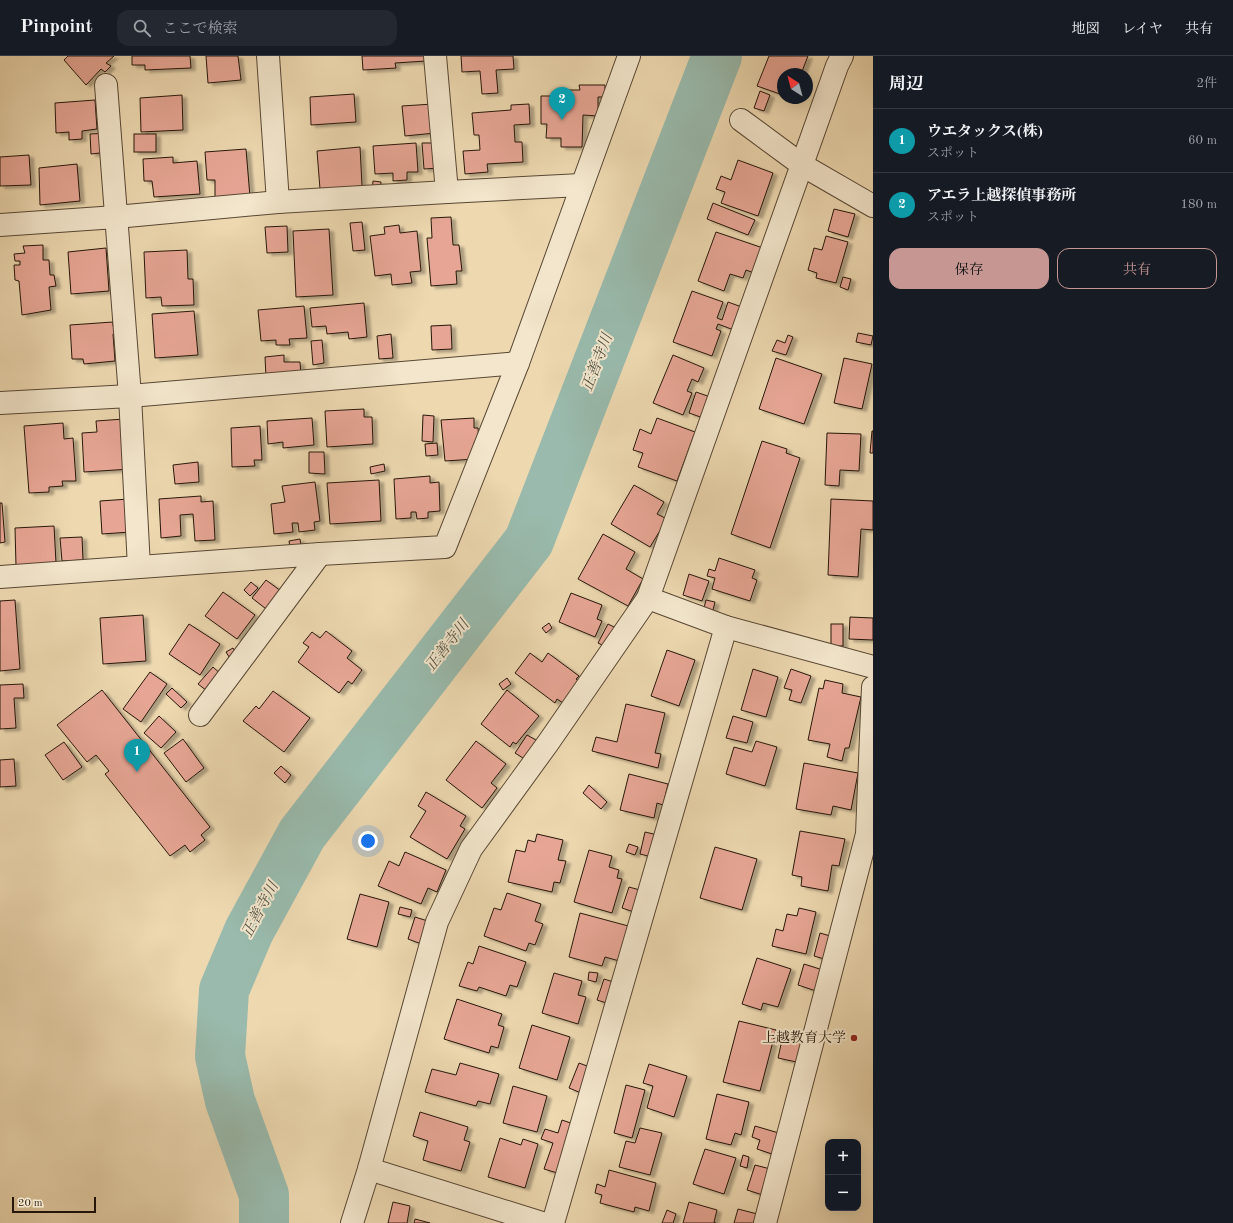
<!DOCTYPE html>
<html lang="ja">
<head>
<meta charset="utf-8">
<style>
	:root { --surface:#171b24; --page:#242831; --text:#f1f3f6; --muted:#9ea1a6; --line:#363941; --accent:#c59692 }
	body { margin:0; font-family:"Old Standard TT","Noto Serif JP",serif; background:var(--page); color:var(--text) }
	.controls { position:absolute; right:12px; bottom:12px; display:grid; overflow:hidden; border-radius:8px; box-shadow:0 4px 16px #0002 }
	.controls button { width:36px; height:36px; display:grid; place-items:center; padding:0; border:0; border-bottom:1px solid var(--line); background:var(--surface); color:var(--text); font:20px sans-serif }
	.compass { position:absolute; left:777px; top:12px; width:36px; height:36px; border-radius:50%; background:var(--surface); box-shadow:0 4px 16px #0002; rotate:324deg }
	.scale { position:absolute; left:12px; bottom:10px; width:84px; box-sizing:border-box; padding-left:4px; border:2px solid #26170a; border-top:0; font-size:11px; line-height:14px; white-space:nowrap; color:#26170a; -webkit-text-stroke:3px #f3e6cc; paint-order:stroke }
	.you { position:absolute; left:368px; top:785px; width:14px; height:14px; margin:-10px; border:3px solid #fff; border-radius:50%; background:#1a73e8; box-shadow:0 0 0 6px #1a73e833 }
	.badge { display:grid; place-items:center; width:26px; height:26px; border-radius:50%; background:var(--accent); color:#fff; font-size:13px; font-weight:700 }
	.pin { position:absolute; translate:-50% -33px; filter:drop-shadow(0 1px 2px #0008) }
	.pin::after { content:''; position:absolute; top:21px; width:14px; height:12px; background:inherit; clip-path:polygon(0 0,100% 0,50% 100%) }
	.list { margin:0; padding:0; list-style:none }
	h2 { display:flex; justify-content:space-between; align-items:center; height:52px; margin:0; padding:0 16px; font-size:17px }
	h2 small { font-size:13px; font-weight:400; color:var(--muted) }
	.list li { display:grid; grid-template-columns:26px 1fr auto; gap:12px; align-items:center; box-sizing:border-box; height:64px; padding:0 16px; border-top:1px solid var(--line) }
	.list b { display:block; font-size:15px; white-space:nowrap }
	.list p { margin:0; font-size:13px; white-space:nowrap; color:var(--muted) }
	.list em { font-size:13px; font-style:normal; color:var(--muted) }
	.actions { display:flex; gap:8px; padding:12px 16px }
	.actions a { flex:1; padding:9px 0; border:1px solid var(--accent); border-radius:12px; text-align:center; font-size:14px; color:var(--accent) }
	.actions .main { background:var(--accent); color:#111 }
	.icon { flex:none; width:22px; height:22px; fill:none; stroke:currentColor; stroke-width:2; stroke-linecap:round; stroke-linejoin:round }
	.map { position:relative; flex:none; width:873px; height:1167px; overflow:hidden }
	header { display:flex; align-items:center; gap:24px; box-sizing:border-box; height:56px; padding:0 20px; background:var(--surface); border-bottom:1px solid var(--line) }
	header strong { font-size:19px }
	nav { display:flex; gap:22px; margin-inline-start:auto; font-size:14px }
	.search { width:280px; height:36px; background:var(--page); display:flex; align-items:center; gap:10px; box-sizing:border-box; padding:0 14px; border-radius:12px; color:var(--muted); font-size:15px }
	main { display:flex }
	aside { flex:1; background:var(--surface) }
	.map>svg:first-child { display:block }
</style>
</head>
<body>
<header>
<strong>Pinpoint</strong>
<div class="search"><svg class="icon" aria-label="search" viewBox="0 0 24 24"><circle cx="10" cy="10" r="6"/><path d="M15 15l6 6"/></svg>ここで検索</div>
<nav><a>地図</a><a>レイヤ</a><a>共有</a></nav>
</header>
<main>
<div class="map">
<svg width="873" height="1167" viewBox="0 0 873 1167">
	<defs>
		<filter id="shadow"><feDropShadow dx="4.5" dy="2.5" stdDeviation="1" flood-color="#0004"/></filter>
	</defs>
	<rect width="100%" height="100%" fill="#edd8b0"/>
	<filter id="stains"><feTurbulence type="fractalNoise" baseFrequency=".005" numOctaves="4"/><feColorMatrix values="0 0 0 0 .2 0 0 0 0 .09 0 0 0 0 .02 0 0 0 .5 -.17"/></filter>
	<radialGradient id="worn" r=".72"><stop offset=".6" stop-color="#630" stop-opacity="0"/><stop offset="1" stop-color="#630" stop-opacity=".3"/></radialGradient>
	<g fill="none" stroke-linecap="round" stroke-linejoin="round">
		<polyline stroke="#99baac" stroke-width="50" points="264,1167 264,1139 230,1045 220,1000 224,934 249,875 302,778 529,485 717,0"/>
	</g>
	<g fill="#e7a695" stroke="#26170a" filter="url(#shadow)">
		<polygon points="68,0 114,0 106,7 111,10 105,16 101,13 86,29 64,4"/>
		<polygon points="132,0 190,0 191,12 145,14 145,9 132,9"/>
		<polygon points="206,0 238,0 241,24 208,27"/>
		<polygon points="362,0 426,0 426,5 395,7 396,12 363,14"/>
		<polygon points="461,0 513,0 514,13 496,14 498,37 482,38 480,15 462,16"/>
		<polygon points="769,0 808,0 801,18 783,18 783,39 757,30"/>
		<polygon points="579,29 605,29 605,41 598,41 598,60 583,59 582,91 561,91 561,82 546,82 547,68 541,68 541,40 562,40 562,34 580,34"/>
		<polygon points="760,35 770,39 764,55 754,52"/>
		<polygon points="354,38 356,66 311,69 310,41"/>
		<polygon points="182,39 183,74 141,76 140,42"/>
		<polygon points="95,44 97,73 82,75 82,83 69,84 69,76 56,77 55,47"/>
		<polygon points="433,48 435,77 405,80 402,50"/>
		<polygon points="529,48 530,68 514,69 515,86 522,86 523,106 487,108 488,116 465,118 463,95 480,94 479,79 474,79 472,57 511,54 511,49"/>
		<polygon points="108,77 109,96 91,98 90,78"/>
		<rect x="134" y="78" width="22" height="18"/>
		<polygon points="416,87 418,116 407,116 407,124 393,125 393,117 375,118 373,90"/>
		<polygon points="422,87 439,87 440,112 424,113"/>
		<polygon points="360,91 362,130 320,133 317,95"/>
		<polygon points="246,93 250,141 215,143 215,124 207,124 205,96"/>
		<polygon points="29,99 31,129 0,130 0,101"/>
		<polygon points="173,101 173,107 197,105 200,138 154,141 152,125 144,125 143,103"/>
		<polygon points="738,104 773,117 758,160 721,147 725,136 716,133 721,120 731,124"/>
		<polygon points="77,108 80,145 40,149 39,112"/>
		<polygon points="373,125 381,126 380,136 372,135"/>
		<polygon points="713,147 755,164 748,179 707,163"/>
		<polygon points="834,153 855,158 848,181 828,175"/>
		<polygon points="451,161 453,189 459,189 462,215 456,215 457,228 431,230 427,182 432,182 431,162"/>
		<polygon points="362,166 365,194 353,195 350,167"/>
		<polygon points="399,169 400,177 417,175 421,215 410,216 412,227 392,229 391,218 375,220 370,180 385,178 384,171"/>
		<polygon points="287,170 288,196 267,197 265,171"/>
		<polygon points="329,173 333,239 296,241 293,175"/>
		<polygon points="716,176 763,192 754,217 746,214 743,222 730,218 724,235 698,225"/>
		<polygon points="826,180 848,186 836,227 816,222 817,217 808,214 814,192 822,194"/>
		<polygon points="43,189 43,204 49,204 50,219 54,219 56,230 49,231 51,254 22,259 19,225 15,224 14,209 20,209 20,205 15,205 14,198 25,197 23,190"/>
		<polygon points="106,192 109,235 71,238 68,196"/>
		<polygon points="187,194 188,223 193,223 194,249 162,250 161,241 146,242 144,196"/>
		<polygon points="843,221 851,223 848,234 840,231"/>
		<polygon points="692,235 723,246 717,262 722,264 728,246 747,253 739,276 718,268 716,273 721,275 712,300 673,286"/>
		<polygon points="364,247 367,281 349,283 348,276 327,278 326,270 312,271 310,252"/>
		<polygon points="304,250 307,282 289,283 290,289 276,289 276,284 261,285 258,254"/>
		<polygon points="194,255 198,299 155,302 152,258"/>
		<polygon points="113,266 113,270 121,269 122,278 113,278 115,305 84,308 83,303 72,303 70,269"/>
		<polygon points="451,269 452,293 432,294 431,270"/>
		<polygon points="858,277 873,280 871,289 856,286"/>
		<polygon points="391,278 393,302 379,303 377,280"/>
		<polygon points="788,279 793,281 786,299 772,295 777,284 785,287"/>
		<polygon points="322,284 324,307 313,309 311,285"/>
		<polygon points="284,299 284,306 300,306 301,319 266,321 265,301"/>
		<polygon points="673,299 704,312 698,326 692,323 687,335 692,337 683,359 653,347"/>
		<polygon points="776,302 822,318 804,368 759,353"/>
		<polygon points="844,302 872,308 862,353 834,347"/>
		<polygon points="696,336 716,343 709,364 689,357"/>
		<polygon points="364,353 364,361 372,361 373,388 327,391 325,355"/>
		<polygon points="423,359 434,360 433,386 422,385"/>
		<polygon points="312,362 314,389 283,392 283,386 268,388 267,365"/>
		<polygon points="474,362 474,372 478,372 479,387 474,387 475,403 445,405 441,364"/>
		<polygon points="657,362 695,376 677,425 638,411 643,397 633,394 640,373 651,378"/>
		<polygon points="124,363 131,413 84,416 82,377 97,376 96,365"/>
		<polygon points="63,367 64,383 73,382 76,425 62,425 63,430 49,431 49,436 29,437 24,370"/>
		<polygon points="260,370 262,404 254,404 255,410 232,411 231,372"/>
		<polygon points="872,375 873,375 873,397 870,397"/>
		<polygon points="827,377 861,378 859,415 840,414 839,430 825,429"/>
		<polygon points="762,385 787,393 786,397 800,402 770,492 731,478"/>
		<polygon points="437,387 438,399 426,400 425,388"/>
		<polygon points="309,396 324,396 325,418 309,417"/>
		<polygon points="198,406 199,426 175,428 173,409"/>
		<polygon points="384,408 385,415 371,418 370,411"/>
		<polygon points="430,420 430,427 439,426 440,455 428,456 428,462 417,463 416,456 411,456 411,462 396,463 394,423"/>
		<polygon points="379,424 381,465 330,468 327,427"/>
		<polygon points="315,426 320,465 314,466 315,474 299,476 298,467 292,467 293,476 274,478 271,448 285,446 282,430"/>
		<polygon points="634,429 664,446 657,458 667,463 650,491 611,468"/>
		<polygon points="201,440 201,446 213,445 215,484 195,485 193,458 180,459 181,480 161,482 159,443"/>
		<polygon points="129,443 131,476 102,478 100,445"/>
		<polygon points="831,443 873,445 873,474 861,473 858,521 828,519"/>
		<polygon points="0,447 2,447 5,486 0,487"/>
		<polygon points="54,470 56,507 16,510 15,472"/>
		<polygon points="603,478 635,496 626,513 643,523 628,550 578,523"/>
		<polygon points="82,481 83,504 62,505 60,482"/>
		<polygon points="300,483 302,496 291,497 289,485"/>
		<polygon points="719,502 755,514 752,522 757,524 750,545 712,533 715,522 707,520 709,513 715,515"/>
		<polygon points="689,518 709,525 702,545 683,539"/>
		<polygon points="266,524 285,538 270,556 252,542"/>
		<polygon points="251,526 258,532 250,540 244,534"/>
		<polygon points="223,536 255,559 237,583 205,560"/>
		<polygon points="571,537 602,549 597,563 602,565 595,581 559,566"/>
		<polygon points="15,544 20,613 0,615 0,545"/>
		<polygon points="706,544 715,546 713,554 704,552"/>
		<polygon points="143,559 146,605 103,608 100,562"/>
		<polygon points="850,561 873,562 873,584 849,583"/>
		<polygon points="549,567 552,572 546,577 542,572"/>
		<polygon points="189,568 220,588 200,619 169,598"/>
		<polygon points="608,568 620,574 610,593 598,587"/>
		<rect x="831" y="568" width="12" height="22"/>
		<polygon points="326,575 352,595 347,602 362,614 352,628 348,625 339,637 298,606 309,591 303,587 312,576 320,582"/>
		<polygon points="233,592 238,600 231,604 226,596"/>
		<polygon points="667,594 695,604 679,650 651,640"/>
		<polygon points="530,597 542,606 548,597 579,620 576,623 582,627 566,649 557,643 555,647 515,617"/>
		<polygon points="213,611 225,622 211,638 198,628"/>
		<polygon points="753,613 778,621 766,661 741,654"/>
		<polygon points="791,613 811,620 801,647 789,644 792,634 784,632"/>
		<polygon points="150,616 167,628 141,666 123,653"/>
		<polygon points="507,622 511,628 503,634 499,628"/>
		<polygon points="825,624 843,628 842,637 861,641 849,692 845,692 842,705 827,701 830,688 808,684 819,632 823,633"/>
		<polygon points="23,628 24,642 14,642 16,672 0,673 0,629"/>
		<polygon points="172,632 187,646 181,652 166,638"/>
		<polygon points="102,634 210,771 201,779 205,784 190,796 185,789 170,800 105,718 109,715 96,699 87,706 57,669"/>
		<polygon points="507,634 539,660 516,688 513,686 510,691 481,668"/>
		<polygon points="273,635 310,662 284,696 243,665 256,650 259,653"/>
		<polygon points="626,648 665,657 655,697 661,698 658,712 592,695 596,681 617,686"/>
		<polygon points="159,660 176,676 161,692 144,677"/>
		<polygon points="733,660 753,666 747,687 726,682"/>
		<polygon points="527,679 543,688 531,707 515,697"/>
		<polygon points="183,683 204,712 186,726 164,697"/>
		<polygon points="476,685 506,708 491,727 497,732 482,752 446,724"/>
		<polygon points="756,685 777,691 765,730 726,718 734,691 752,696"/>
		<polygon points="64,686 82,711 63,724 45,699"/>
		<polygon points="14,703 16,730 0,731 0,704"/>
		<polygon points="804,707 858,717 851,754 833,750 831,759 796,753"/>
		<polygon points="281,710 291,719 285,727 274,717"/>
		<polygon points="629,718 668,728 663,749 657,747 654,762 620,754"/>
		<polygon points="589,729 607,746 601,753 583,737"/>
		<polygon points="426,736 466,760 460,770 465,773 447,803 410,781 426,755 418,750"/>
		<polygon points="800,775 845,783 839,810 832,809 828,835 801,830 802,821 792,819"/>
		<polygon points="645,776 662,780 656,802 640,798"/>
		<polygon points="537,778 563,784 558,804 566,805 560,827 554,826 552,836 508,826 516,794 525,796 528,784 535,786"/>
		<polygon points="629,788 638,791 635,799 626,796"/>
		<polygon points="715,791 757,803 742,854 700,842"/>
		<polygon points="589,794 612,800 609,811 619,814 617,822 622,823 612,857 574,846"/>
		<polygon points="405,796 446,814 437,836 428,832 421,848 378,830 389,805 399,810"/>
		<polygon points="629,831 647,836 640,858 622,852"/>
		<polygon points="507,837 541,848 535,865 543,868 535,889 529,887 526,895 484,880 494,852 501,854"/>
		<polygon points="360,838 389,846 377,891 347,883"/>
		<polygon points="400,851 412,854 410,861 398,858"/>
		<polygon points="799,852 816,856 806,898 772,890 776,873 783,875 787,858 797,860"/>
		<polygon points="580,857 632,871 623,906 605,901 602,910 569,901"/>
		<polygon points="415,861 434,867 427,890 408,883"/>
		<polygon points="820,877 837,882 831,905 814,900"/>
		<polygon points="479,890 526,906 517,931 510,929 506,940 479,931 477,935 459,930 468,906 473,908"/>
		<polygon points="757,902 791,913 778,951 763,947 761,954 742,948"/>
		<polygon points="804,908 829,916 822,937 798,929"/>
		<polygon points="589,916 598,917 596,926 588,924"/>
		<polygon points="554,917 582,925 578,939 586,941 578,968 542,957"/>
		<polygon points="604,923 620,928 613,949 597,944"/>
		<polygon points="457,943 502,958 498,969 504,971 498,992 491,990 489,997 444,983"/>
		<polygon points="739,965 776,974 760,1035 723,1026"/>
		<polygon points="532,969 570,981 557,1024 519,1012"/>
		<polygon points="784,975 807,980 801,1007 778,1002"/>
		<polygon points="460,1007 499,1018 490,1048 478,1045 476,1050 425,1036 432,1013 456,1019"/>
		<polygon points="579,1007 595,1013 586,1039 569,1032"/>
		<polygon points="649,1008 687,1020 674,1061 647,1052 653,1030 643,1027"/>
		<polygon points="626,1029 645,1034 632,1082 614,1077"/>
		<polygon points="513,1030 547,1040 537,1076 503,1067"/>
		<polygon points="717,1038 749,1046 741,1079 735,1077 731,1089 706,1083"/>
		<polygon points="420,1056 468,1071 464,1084 470,1086 461,1115 423,1104 428,1085 413,1080"/>
		<polygon points="562,1064 579,1070 564,1119 544,1113 553,1087 541,1083 545,1073 558,1077"/>
		<polygon points="755,1070 782,1078 775,1099 757,1093 760,1084 752,1081"/>
		<polygon points="640,1072 662,1077 650,1119 619,1111 626,1085 635,1087"/>
		<polygon points="500,1082 521,1089 523,1083 538,1088 525,1132 488,1121"/>
		<polygon points="705,1093 736,1102 724,1138 693,1128"/>
		<polygon points="743,1099 749,1101 747,1112 740,1110"/>
		<polygon points="755,1109 774,1114 766,1140 747,1134"/>
		<polygon points="609,1114 656,1127 649,1155 635,1151 634,1156 600,1147 602,1139 595,1137 597,1128 605,1131"/>
		<polygon points="393,1146 410,1150 407,1167 388,1167"/>
		<polygon points="689,1146 717,1154 714,1166 716,1167 683,1167"/>
		<polygon points="738,1153 761,1159 759,1167 734,1167"/>
		<polygon points="667,1154 676,1158 673,1167 662,1167"/>
		<polygon points="415,1163 430,1167 414,1167"/>
	</g>
	<g fill="none" stroke-linecap="round" stroke-linejoin="round">
		<defs>
			<g id="minor">
				<polyline points="268,0 278,146"/>
				<polyline points="435,0 447,136"/>
				<polyline points="106,29 130,340 139,511"/>
				<polyline points="741,64 802,109 873,150"/>
				<polyline points="0,169 116,161 278,146 447,136 581,129"/>
				<polyline points="0,347 130,340 518,307"/>
				<polyline points="0,521 320,498 445,491 518,307 629,0"/>
				<polyline points="648,542 726,571 873,611"/>
				<polyline points="200,659 320,498"/>
				<polyline points="369,1113 542,1167"/>
				<polyline points="352,1167 369,1113 437,866 471,793 548,687 648,542 837,10 842,0"/>
				<polyline points="553,1167 726,571"/>
				<polyline points="765,1167 867,778 873,631"/>
			</g>
		</defs>
		<use href="#minor" stroke="#584734" stroke-width="24"/>
		<use href="#minor" stroke="#f3e6cc" stroke-width="22"/>
	</g>
	<circle fill="#8f2418" stroke="#f3e6cc" stroke-width="1.5" cx="854" cy="982" r="4"/>
	<g text-anchor="middle" dominant-baseline="central" stroke-width="4" stroke-linejoin="round" paint-order="stroke">
		<g font-size="14" fill="#26170a" stroke="#f3e6cc" text-anchor="end">
			<text x="846" y="982">上越教育大学</text>
		</g>
		<g font-size="15" font-style="italic" fill="#4e5043" stroke="#f3e6cc">
			<text transform="translate(598 307) rotate(-69)">正善寺川</text>
			<text transform="translate(448 590) rotate(-52)">正善寺川</text>
			<text transform="translate(261 854) rotate(-62)">正善寺川</text>
		</g>
	</g>
	<rect width="100%" height="100%" filter="url(#stains)"/>
	<rect width="100%" height="100%" fill="url(#worn)"/>
</svg>
<div class="controls">
<button>+</button>
<button>−</button>
</div>
<svg class="compass" viewBox="-18 -18 36 36"><path d="M0-13l5 13h-10z" fill="#e53935"/><path d="M0 13l5-13h-10z" fill="#9ea1a6"/></svg>
<div class="scale">20 m</div>
<div class="you"></div>
<div class="pin badge" style="left:137px;top:716px;background:#0f9aa8">1</div>
<div class="pin badge" style="left:562px;top:64px;background:#0f9aa8">2</div>
</div>
<aside>
<h2>周辺<small>2件</small></h2>
<ul class="list">
<li><span class="badge" style="background:#0f9aa8">1</span><div><b>ウエタックス(株)</b><p>スポット</p></div><em>60 m</em></li>
<li><span class="badge" style="background:#0f9aa8">2</span><div><b>アエラ上越探偵事務所</b><p>スポット</p></div><em>180 m</em></li>
</ul>
<div class="actions"><a class="main">保存</a><a>共有</a></div>
</aside>
</main>
</body>
</html>
